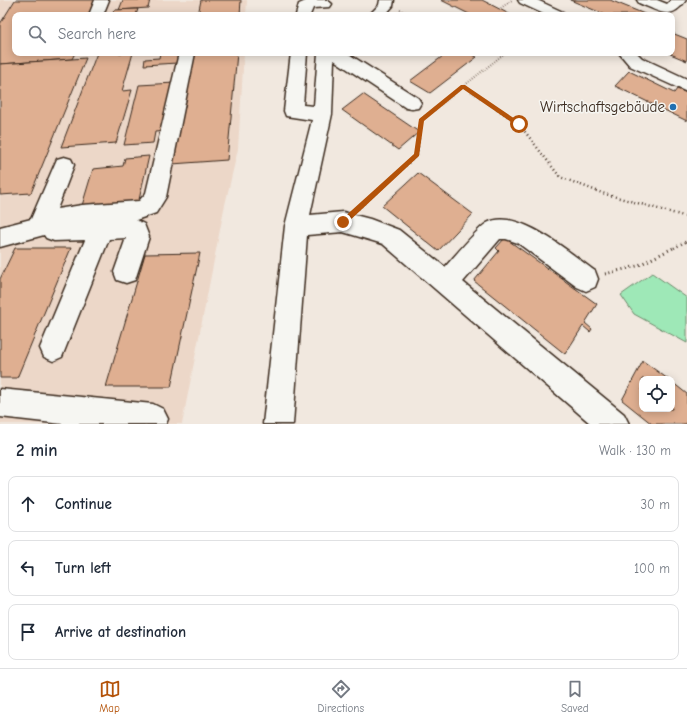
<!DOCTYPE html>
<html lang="en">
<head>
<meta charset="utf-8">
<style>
	:root { --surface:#fff; --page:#f6f6f7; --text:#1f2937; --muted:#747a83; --line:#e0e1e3; --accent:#b45309 }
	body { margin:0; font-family:"Comic Neue",sans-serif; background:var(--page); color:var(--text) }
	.controls { position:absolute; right:12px; bottom:12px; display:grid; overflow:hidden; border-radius:8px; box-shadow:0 2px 10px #0003 }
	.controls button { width:36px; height:36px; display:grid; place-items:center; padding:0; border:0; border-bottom:1px solid var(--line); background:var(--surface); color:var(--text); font:20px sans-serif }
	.stop { position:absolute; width:12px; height:12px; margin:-9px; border:3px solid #b45309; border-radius:50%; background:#fff }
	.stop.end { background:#b45309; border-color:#fff; box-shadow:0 1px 4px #0008 }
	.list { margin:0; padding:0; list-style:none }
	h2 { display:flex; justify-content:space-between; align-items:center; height:52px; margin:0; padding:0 16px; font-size:17px }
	h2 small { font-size:13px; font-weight:400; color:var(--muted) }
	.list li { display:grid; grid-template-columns:26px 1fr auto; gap:12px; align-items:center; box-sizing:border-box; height:56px; margin:0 8px 8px; padding:0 8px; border:1px solid var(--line); border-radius:8px }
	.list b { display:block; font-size:15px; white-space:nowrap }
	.list em { font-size:13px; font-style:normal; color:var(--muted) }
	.icon { flex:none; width:22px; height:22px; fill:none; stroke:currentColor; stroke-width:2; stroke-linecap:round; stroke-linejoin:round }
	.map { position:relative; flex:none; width:687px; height:424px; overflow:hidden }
	.search { position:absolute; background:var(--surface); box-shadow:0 2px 10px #0003; left:12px; right:12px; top:12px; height:44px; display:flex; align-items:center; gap:10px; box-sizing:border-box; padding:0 14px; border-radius:8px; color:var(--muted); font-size:15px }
	.sheet { height:244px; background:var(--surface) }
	nav { display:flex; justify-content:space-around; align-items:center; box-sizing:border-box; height:56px; border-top:1px solid var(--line); background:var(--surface); font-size:11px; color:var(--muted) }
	nav a { display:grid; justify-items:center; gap:2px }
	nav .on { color:var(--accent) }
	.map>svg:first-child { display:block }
</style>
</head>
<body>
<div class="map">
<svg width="687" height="424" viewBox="0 0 687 424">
	<rect width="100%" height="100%" fill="#f1e8df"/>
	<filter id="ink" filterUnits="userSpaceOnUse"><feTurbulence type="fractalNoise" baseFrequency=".025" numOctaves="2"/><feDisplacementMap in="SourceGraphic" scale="8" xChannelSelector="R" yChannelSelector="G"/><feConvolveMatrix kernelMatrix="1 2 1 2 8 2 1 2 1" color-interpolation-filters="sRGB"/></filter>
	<g filter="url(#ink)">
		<polygon fill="#ecd7c8" points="0,0 247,0 246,15 15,15 15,53 244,53 238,149 224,209 182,424 0,424"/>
		<polygon fill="#9ee8b7" stroke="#6c896a" points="652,273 687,298 687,343 634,314 621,295"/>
		<g fill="#dfaf91" stroke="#3b2a1e">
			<polygon points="15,0 98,0 91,15 15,15 15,53 75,53 72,59 0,64 0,24"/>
			<polygon points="123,0 150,0 148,8 119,10"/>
			<polygon points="201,0 241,0 240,15 198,15"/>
			<polygon points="441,0 482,0 511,15 471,15"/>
			<polygon points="570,0 610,0 647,15 606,15"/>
			<polygon points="138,9 136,15 112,15 114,10"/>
			<polygon points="672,33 687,39 687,61 668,53 672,53"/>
			<polygon points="97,53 133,53 122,91 132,90 116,143 61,147"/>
			<polygon points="160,53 179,53 177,63 144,65 145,59 159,58"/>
			<polygon points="192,53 237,53 227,160 172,164"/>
			<polygon points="447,53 469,53 477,57 430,93 410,81"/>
			<polygon points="86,58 31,193 0,195 0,64"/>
			<polygon points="629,71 674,93 677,89 687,93 687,121 615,86"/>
			<polygon points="175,83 165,131 155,132 153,143 124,145 139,85"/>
			<polygon points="363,94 419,132 398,150 342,110"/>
			<polygon points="149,156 138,204 81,209 93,169 123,166 125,158"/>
			<polygon points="418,173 473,214 438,251 382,206"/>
			<polygon points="505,238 597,304 585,323 592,329 590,332 583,326 565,354 474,281 499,251 496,248"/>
			<polygon points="15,248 71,248 17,378 0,378 0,279"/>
			<polygon points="200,253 171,387 106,387 145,254"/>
			<polygon points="643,361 668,379 642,379 642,409 672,409 672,382 687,394 687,424 652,424 622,400"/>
		</g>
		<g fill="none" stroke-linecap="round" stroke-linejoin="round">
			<defs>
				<g id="minor">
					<polygon points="95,0 109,0 103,15 89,15"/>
					<polygon points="308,0 327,0 332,4 330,7 313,8 310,15 296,15 299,4"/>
					<polygon points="380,0 394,0 393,6 385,15 369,15 379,5"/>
					<polygon points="518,0 537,0 563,12 565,15 546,15 520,3"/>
					<path d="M637,0H657L667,4L671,0H686C671,22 659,11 639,3Z"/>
					<polygon points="179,53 195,53 166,197 156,213 136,220 144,224 149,237 135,280 126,283 117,280 114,272 126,238 109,239 62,357 53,361 44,357 40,348 85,240 54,241 46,238 44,235 0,247 0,227 31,219 57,159 64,157 71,159 74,165 57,209 82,205 139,201 146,193"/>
					<path d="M291,53H307L303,105L314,106L318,53H347L418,98L421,103L418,108L412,109L406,108L334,60L332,114L310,215L343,212L370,219L399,230L445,267C454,257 478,228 487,223C517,206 571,254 595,271L598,279L595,287L586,291L577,287L518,243L506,239H500L463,282L624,414L629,424H591L383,244L343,232L307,235L293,424H263L285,226L312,120L286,116L284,111Z"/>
					<polygon points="619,53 637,53 642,58 687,79 687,92 630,66"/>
					<polygon points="0,389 153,404 163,409 168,419 166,424 62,424 0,417"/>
				</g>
			</defs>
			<use href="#minor" stroke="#3b2a1e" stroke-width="3"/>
			<g stroke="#3b2a1e" stroke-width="2" stroke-dasharray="0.5 2" stroke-linecap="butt">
				<polyline points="501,8 512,0"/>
				<polyline points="400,10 414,15"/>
				<polyline points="463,86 498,110"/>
				<polyline points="434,110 505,53"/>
			</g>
			<g stroke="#3b2a1e" stroke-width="2.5" stroke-dasharray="1 3" stroke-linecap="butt">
				<polyline points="497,109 519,124 560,177 602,193 687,217"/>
				<polyline points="358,209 417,155 421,120 435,109"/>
				<polyline points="674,248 687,241"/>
			</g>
			<polyline stroke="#3b2a1e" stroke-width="3" stroke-dasharray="1 3.5" stroke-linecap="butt" points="605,274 637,266 675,247"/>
			<use href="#minor" fill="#f6f6f2" fill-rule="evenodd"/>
		</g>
	</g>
	<polygon fill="#b45309" points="461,85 465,85 521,123 521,126 517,126 463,89 424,121 419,156 346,224 341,224 341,220 414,154 419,119"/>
	<circle fill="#1f6fb2" stroke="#f6f6f2" stroke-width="1.5" cx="673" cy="107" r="4"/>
	<g text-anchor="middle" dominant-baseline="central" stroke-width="3" stroke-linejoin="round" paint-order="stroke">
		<g font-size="15" fill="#3b2a1e" stroke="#f6f6f2" text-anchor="end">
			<text x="665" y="107">Wirtschaftsgebäude</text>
		</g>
	</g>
</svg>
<div class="controls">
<button><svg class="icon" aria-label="locate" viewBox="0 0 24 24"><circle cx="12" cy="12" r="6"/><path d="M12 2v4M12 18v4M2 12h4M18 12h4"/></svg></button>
</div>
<div class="stop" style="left:519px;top:124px"></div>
<div class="stop end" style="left:343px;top:222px"></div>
<div class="search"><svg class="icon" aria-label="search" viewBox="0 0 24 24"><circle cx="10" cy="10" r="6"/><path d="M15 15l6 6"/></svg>Search here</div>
</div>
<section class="sheet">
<h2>2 min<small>Walk · 130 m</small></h2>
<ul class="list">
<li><svg class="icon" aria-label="ahead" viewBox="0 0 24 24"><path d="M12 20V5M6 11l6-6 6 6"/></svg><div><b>Continue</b></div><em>30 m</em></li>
<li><svg class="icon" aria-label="left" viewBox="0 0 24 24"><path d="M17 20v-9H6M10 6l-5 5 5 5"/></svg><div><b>Turn left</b></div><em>100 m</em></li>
<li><svg class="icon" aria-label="arrive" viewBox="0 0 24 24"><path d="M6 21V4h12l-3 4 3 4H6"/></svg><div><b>Arrive at destination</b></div></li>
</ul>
</section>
<nav>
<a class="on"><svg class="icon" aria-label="map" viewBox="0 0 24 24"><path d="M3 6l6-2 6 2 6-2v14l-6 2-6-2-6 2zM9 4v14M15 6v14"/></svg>Map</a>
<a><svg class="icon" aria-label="directions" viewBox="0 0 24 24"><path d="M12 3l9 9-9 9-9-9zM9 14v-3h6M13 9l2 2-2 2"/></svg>Directions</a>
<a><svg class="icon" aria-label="saved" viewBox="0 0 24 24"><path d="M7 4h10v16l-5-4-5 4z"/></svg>Saved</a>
</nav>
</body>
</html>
